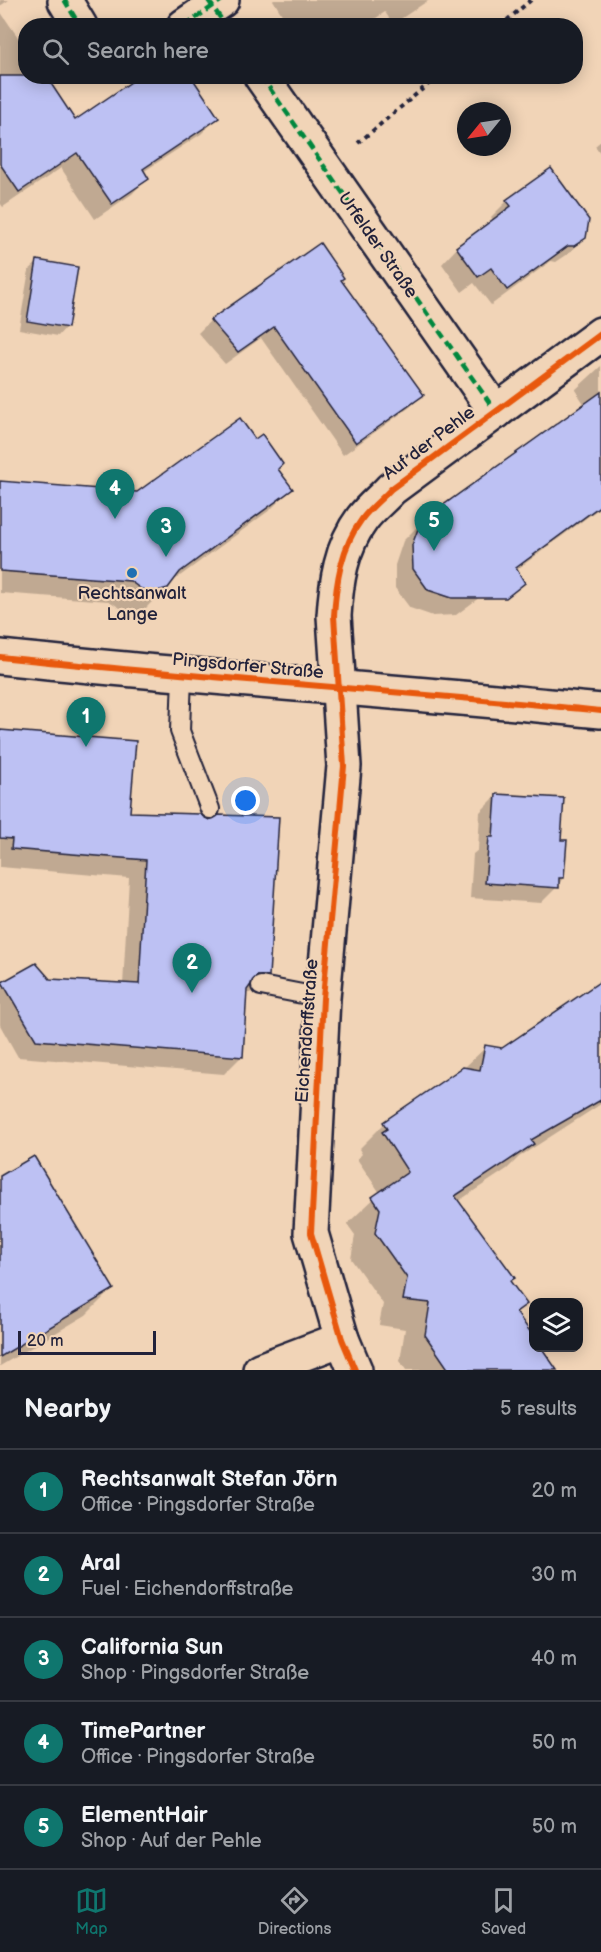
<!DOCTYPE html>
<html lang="en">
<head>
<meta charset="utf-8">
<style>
	:root { --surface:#171b24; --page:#242831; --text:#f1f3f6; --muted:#9ea1a6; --line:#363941; --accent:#0f766e }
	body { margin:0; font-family:"Balsamiq Sans",sans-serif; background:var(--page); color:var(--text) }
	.controls { position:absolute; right:18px; bottom:18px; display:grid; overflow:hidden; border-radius:12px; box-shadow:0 3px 15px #0003 }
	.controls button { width:54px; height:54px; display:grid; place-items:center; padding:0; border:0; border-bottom:2px solid var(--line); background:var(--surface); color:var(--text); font:30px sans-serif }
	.compass { position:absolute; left:457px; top:102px; width:54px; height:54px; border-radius:50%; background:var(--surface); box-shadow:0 3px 15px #0003; rotate:240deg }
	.scale { position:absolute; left:18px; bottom:15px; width:138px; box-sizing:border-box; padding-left:6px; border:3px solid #22223b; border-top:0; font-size:16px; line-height:21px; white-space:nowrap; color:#22223b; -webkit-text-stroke:4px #f1d4b7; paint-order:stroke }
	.you { position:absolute; left:246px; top:801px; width:21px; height:21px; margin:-15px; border:4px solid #fff; border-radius:50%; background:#1a73e8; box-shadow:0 0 0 9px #1a73e833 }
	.badge { display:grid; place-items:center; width:39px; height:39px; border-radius:50%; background:var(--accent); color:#fff; font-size:20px; font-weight:700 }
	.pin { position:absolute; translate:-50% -50px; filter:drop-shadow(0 2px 3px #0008) }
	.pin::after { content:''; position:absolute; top:32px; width:21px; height:18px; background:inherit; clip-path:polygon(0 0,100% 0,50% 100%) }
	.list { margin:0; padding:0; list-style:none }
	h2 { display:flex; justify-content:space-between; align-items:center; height:78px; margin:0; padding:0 24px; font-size:26px }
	h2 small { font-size:20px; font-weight:400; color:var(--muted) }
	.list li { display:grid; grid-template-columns:39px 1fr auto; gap:18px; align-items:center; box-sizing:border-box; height:84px; padding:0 24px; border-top:2px solid var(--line) }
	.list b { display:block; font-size:22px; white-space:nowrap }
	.list p { margin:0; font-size:20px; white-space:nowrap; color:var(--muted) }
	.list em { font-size:20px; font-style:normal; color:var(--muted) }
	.icon { flex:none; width:33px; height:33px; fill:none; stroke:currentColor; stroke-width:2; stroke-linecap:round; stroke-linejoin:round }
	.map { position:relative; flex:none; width:601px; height:1370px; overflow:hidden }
	.search { position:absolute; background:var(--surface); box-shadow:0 3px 15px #0003; left:18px; right:18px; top:18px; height:66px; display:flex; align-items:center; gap:15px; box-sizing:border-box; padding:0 21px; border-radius:24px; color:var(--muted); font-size:22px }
	.sheet { height:498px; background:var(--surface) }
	nav { display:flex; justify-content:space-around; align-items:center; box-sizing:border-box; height:84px; border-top:2px solid var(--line); background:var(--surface); font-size:16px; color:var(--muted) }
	nav a { display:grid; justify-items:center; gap:3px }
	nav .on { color:var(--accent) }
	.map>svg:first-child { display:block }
</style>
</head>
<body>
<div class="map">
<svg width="601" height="1370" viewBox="0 0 601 1370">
	<rect width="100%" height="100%" fill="#f1d4b7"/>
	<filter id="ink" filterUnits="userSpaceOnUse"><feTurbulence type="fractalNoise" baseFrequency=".0167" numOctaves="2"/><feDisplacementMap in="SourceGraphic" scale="12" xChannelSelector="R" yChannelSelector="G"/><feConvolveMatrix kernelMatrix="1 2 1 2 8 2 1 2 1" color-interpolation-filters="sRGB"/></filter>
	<g filter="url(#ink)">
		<g fill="#0003">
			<polygon points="0,0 9,0 0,6"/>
			<polygon points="273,0 429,0 393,24 385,12 364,26 289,26"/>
			<polygon points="0,11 26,49 26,76 75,123 217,118 201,134 143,172 147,178 132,194 95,219 61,168 3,207 0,203"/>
			<polygon points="601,141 601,154 595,146"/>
			<polygon points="507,201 584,237 568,254 556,262 551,261 491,305 474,283 462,292 442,264 457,248 494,221 491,217"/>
			<polygon points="320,246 340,280 422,395 410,407 343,455 261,338 225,364 198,333 210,321"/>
			<polygon points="38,262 66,327 58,336 19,329 29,270"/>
			<polygon points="601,366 601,507 456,615 433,616 410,608 395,588 395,565 403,541 422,522 585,405 575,390"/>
			<polygon points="0,483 137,494 291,489 270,510 169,584 146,608 132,612 125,611 109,601 0,593"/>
			<polygon points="0,732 129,813 268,975 250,993 245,993 242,1056 224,1074 18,1057 0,1025 0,986 3,983 49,980 123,985 129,878 0,867"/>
			<polygon points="496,796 560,842 563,878 557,887 541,903 470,898 473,854 478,850 480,812"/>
			<polygon points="601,982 601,1104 519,1157 507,1169 457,1202 525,1304 516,1314 534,1348 555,1370 406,1370 400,1361 405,1329 379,1325 383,1304 351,1259 355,1235 347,1224 380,1193 357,1159 362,1154 359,1149 384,1124 464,1068 486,1047 502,1050"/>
			<polygon points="0,1178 112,1289 86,1315 0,1366"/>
		</g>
		<g fill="#bdc1f3" stroke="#22223b" stroke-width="1.5">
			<polygon points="0,76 46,76 75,120 140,76 191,76 219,118 143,169 149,179 112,204 77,153 19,192 0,164"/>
			<polygon points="551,168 589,220 586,238 574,246 568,246 507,290 491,268 478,277 456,247 511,206 506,200"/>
			<polygon points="320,243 344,278 341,280 424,395 356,443 274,327 238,352 210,320"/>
			<polygon points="37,260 78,267 68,328 27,321"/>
			<polygon points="601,392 601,505 516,568 525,583 506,598 452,598 428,590 413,569 412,545 421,521"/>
			<polygon points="240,418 255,439 262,434 283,464 278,469 293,489 180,572 168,588 154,592 141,589 130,581 0,571 0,481 137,492"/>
			<polygon points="0,730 136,741 130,812 200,814 209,820 219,815 279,817 269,976 257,976 247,990 243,1057 36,1040 2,982 36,963 50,979 139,984 146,860 11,849 12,839 0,838"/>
			<polygon points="496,794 564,798 561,840 567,840 564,878 559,878 559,888 485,883 489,837 493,837"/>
			<polygon points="601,981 601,1100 531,1140 534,1144 455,1196 515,1278 510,1281 527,1304 516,1312 534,1337 534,1347 541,1347 557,1370 449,1370 425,1335 430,1303 403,1300 407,1278 375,1233 380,1209 372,1197 408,1172 382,1132 387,1129 383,1122 463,1067 480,1070 485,1045 502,1048"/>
			<polygon points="34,1156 114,1289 0,1357 0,1176"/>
		</g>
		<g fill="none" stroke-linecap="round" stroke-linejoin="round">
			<defs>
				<g id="service">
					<polyline points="182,676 180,731 210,809"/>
					<polyline points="261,986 323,998"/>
				</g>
				<g id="minor">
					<polyline points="67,0 65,1 80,26"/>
					<polyline points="184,26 222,0"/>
					<polyline points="261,76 496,412"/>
					<path d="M0,657C200,678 401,691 601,711"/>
					<polyline points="260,1370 342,1339"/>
					<path d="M355,1370L342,1339L311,1233L323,998L344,766L334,616C336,583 341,547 362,519C370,508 382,499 391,489L601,334"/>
				</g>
			</defs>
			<use href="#service" stroke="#22223b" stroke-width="22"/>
			<use href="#minor" stroke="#22223b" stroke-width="38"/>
			<g stroke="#22223b" stroke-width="4" stroke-dasharray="4.5 4.5" stroke-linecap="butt">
				<polyline points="500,26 531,0"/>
				<polyline points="358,143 438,76"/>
			</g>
			<use href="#service" stroke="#f1d4b7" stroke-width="18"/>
			<use href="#minor" stroke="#f1d4b7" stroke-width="33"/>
			<g stroke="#00873e" stroke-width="4.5" stroke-dasharray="9 4.5" stroke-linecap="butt">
				<polyline points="67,0 65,1 80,26"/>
				<polyline points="208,0 226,26"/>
				<polyline points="184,26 222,0"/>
				<polyline points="261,76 496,412"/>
			</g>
			<defs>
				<g id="cycleway">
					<path d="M0,657C200,678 401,691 601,711"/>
					<path d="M355,1370L342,1339L311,1233L323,998L344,766L334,616C336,583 341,547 362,519C370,508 382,499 391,489L601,334"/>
				</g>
			</defs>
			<use href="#cycleway" stroke="#f1d4b7" stroke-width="10"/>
			<use href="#cycleway" stroke="#e8590c" stroke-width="6"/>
		</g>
	</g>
	<circle fill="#1f6fb2" stroke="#f1d4b7" stroke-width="2" cx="132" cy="573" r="6"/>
	<g text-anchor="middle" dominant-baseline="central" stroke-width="4.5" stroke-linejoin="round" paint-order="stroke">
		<g font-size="18" fill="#22223b" stroke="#f1d4b7">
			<text transform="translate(378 245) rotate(55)">Urfelder Straße</text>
			<text transform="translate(429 443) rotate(-37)">Auf der Pehle</text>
			<text transform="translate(248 666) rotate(5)">Pingsdorfer Straße</text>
			<text transform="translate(307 1031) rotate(-86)">Eichendorffstraße</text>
		</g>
		<g font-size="18" fill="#22223b" stroke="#f1d4b7">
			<text x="132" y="593">Rechtsanwalt<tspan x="132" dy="21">Lange</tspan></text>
		</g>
	</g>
</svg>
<div class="controls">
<button><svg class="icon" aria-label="layers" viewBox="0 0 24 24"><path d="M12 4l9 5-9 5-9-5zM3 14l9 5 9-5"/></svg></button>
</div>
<svg class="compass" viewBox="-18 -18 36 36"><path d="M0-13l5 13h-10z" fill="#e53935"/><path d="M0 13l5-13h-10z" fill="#9ea1a6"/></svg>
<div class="scale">20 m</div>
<div class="you"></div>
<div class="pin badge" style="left:86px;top:747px">1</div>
<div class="pin badge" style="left:192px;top:993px">2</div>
<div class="pin badge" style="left:166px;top:557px">3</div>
<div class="pin badge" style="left:115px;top:519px">4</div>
<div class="pin badge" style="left:434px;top:551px">5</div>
<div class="search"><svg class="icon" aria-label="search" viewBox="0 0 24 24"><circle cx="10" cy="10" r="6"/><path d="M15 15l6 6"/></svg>Search here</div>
</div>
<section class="sheet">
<h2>Nearby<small>5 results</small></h2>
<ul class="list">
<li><span class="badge">1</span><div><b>Rechtsanwalt Stefan Jörn</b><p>Office · Pingsdorfer Straße</p></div><em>20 m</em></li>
<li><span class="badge">2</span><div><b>Aral</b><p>Fuel · Eichendorffstraße</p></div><em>30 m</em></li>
<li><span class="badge">3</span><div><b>California Sun</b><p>Shop · Pingsdorfer Straße</p></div><em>40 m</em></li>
<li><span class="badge">4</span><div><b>TimePartner</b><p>Office · Pingsdorfer Straße</p></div><em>50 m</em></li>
<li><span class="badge">5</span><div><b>ElementHair</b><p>Shop · Auf der Pehle</p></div><em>50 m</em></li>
</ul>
</section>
<nav>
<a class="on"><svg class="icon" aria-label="map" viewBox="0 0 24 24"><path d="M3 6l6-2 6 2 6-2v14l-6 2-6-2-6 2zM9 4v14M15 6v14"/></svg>Map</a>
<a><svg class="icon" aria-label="directions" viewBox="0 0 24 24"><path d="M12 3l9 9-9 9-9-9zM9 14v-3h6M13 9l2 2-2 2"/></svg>Directions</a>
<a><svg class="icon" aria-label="saved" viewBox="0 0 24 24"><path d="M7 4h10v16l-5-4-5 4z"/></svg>Saved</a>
</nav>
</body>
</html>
